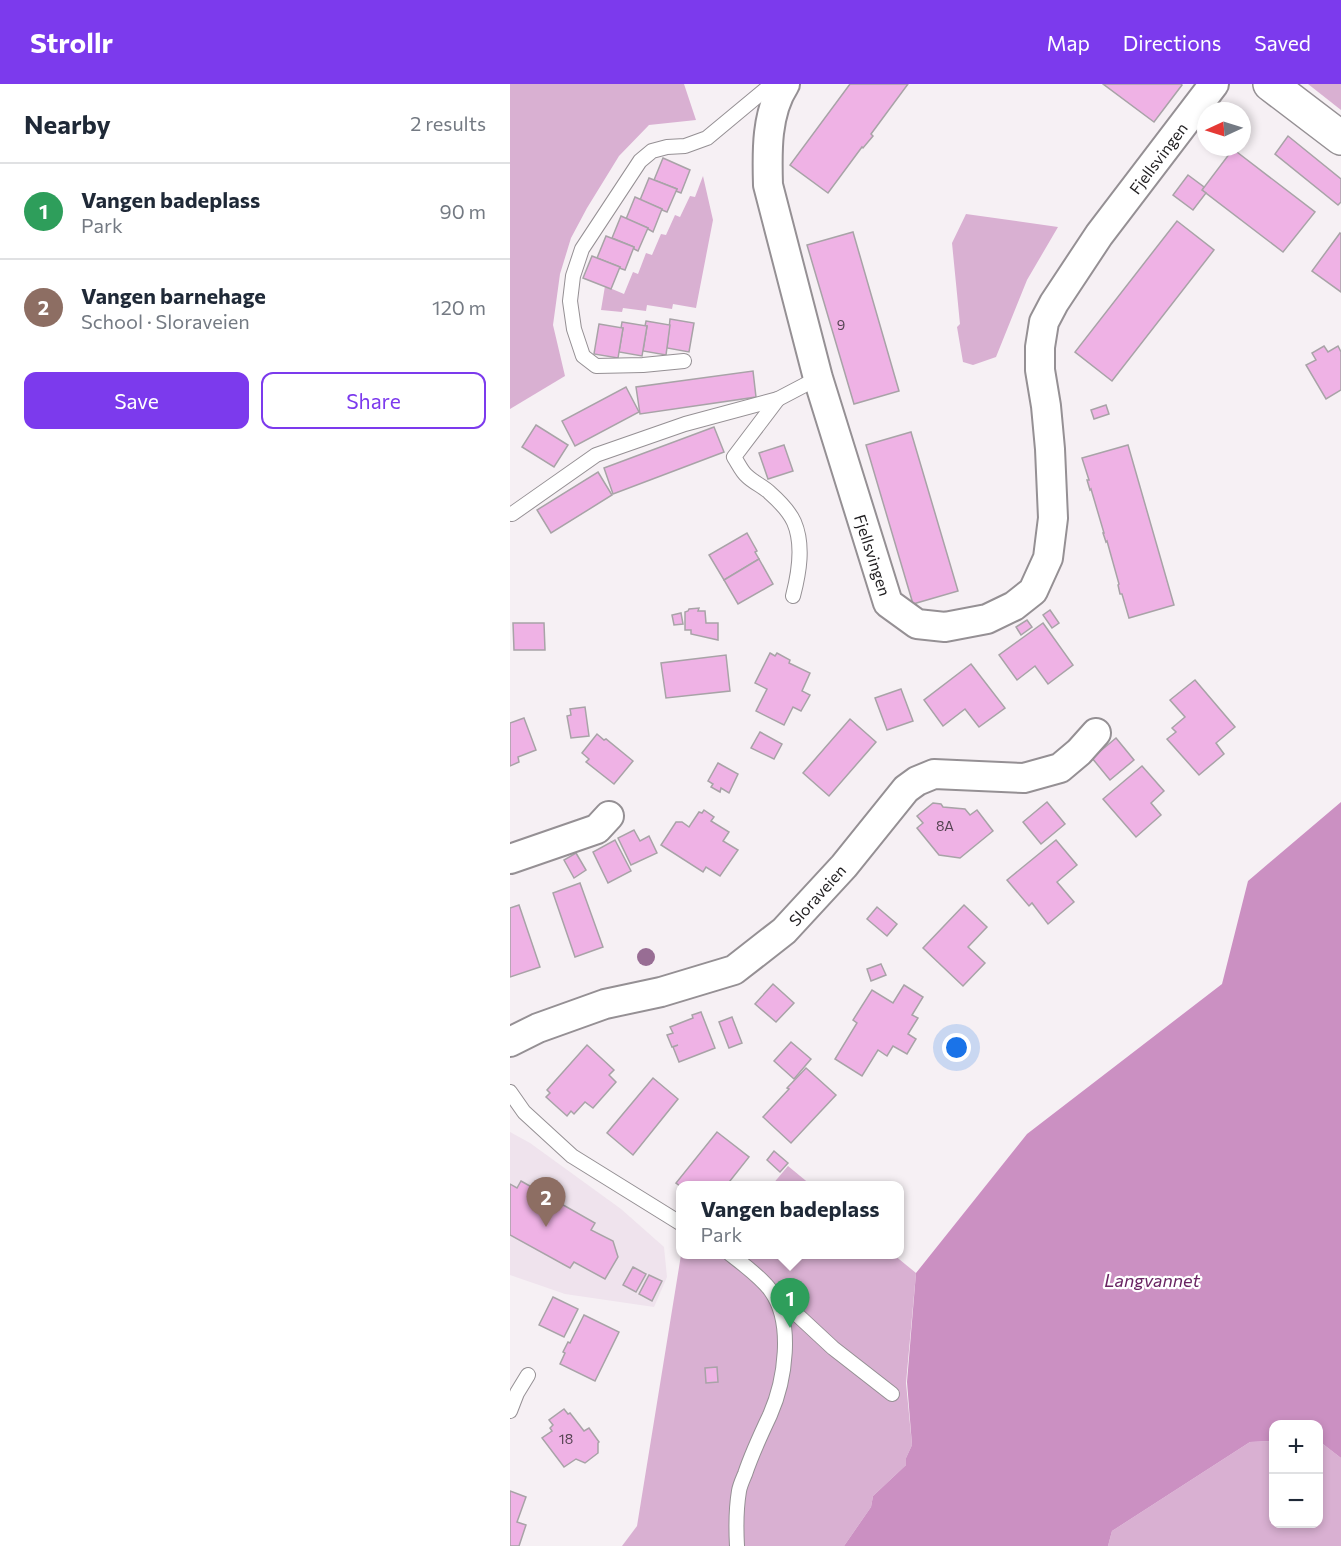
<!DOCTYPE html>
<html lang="en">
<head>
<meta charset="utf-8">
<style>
	:root { --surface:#fff; --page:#f2f2f3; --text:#1f2937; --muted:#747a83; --line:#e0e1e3; --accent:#7c3aed }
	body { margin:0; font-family:Commissioner,sans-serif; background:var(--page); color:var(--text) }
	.controls { position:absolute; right:18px; bottom:18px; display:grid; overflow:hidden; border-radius:12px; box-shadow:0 3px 9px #0003 }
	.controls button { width:54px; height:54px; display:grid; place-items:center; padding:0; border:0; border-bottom:2px solid var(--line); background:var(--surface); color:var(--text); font:30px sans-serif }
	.compass { position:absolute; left:687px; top:18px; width:54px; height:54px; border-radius:50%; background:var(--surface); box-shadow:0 3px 9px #0003; rotate:266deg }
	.you { position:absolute; left:447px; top:964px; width:21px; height:21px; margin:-15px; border:4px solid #fff; border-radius:50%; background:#1a73e8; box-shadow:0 0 0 9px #1a73e833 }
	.badge { display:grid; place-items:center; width:39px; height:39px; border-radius:50%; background:var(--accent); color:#fff; font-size:20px; font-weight:700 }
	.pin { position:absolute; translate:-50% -50px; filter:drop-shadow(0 2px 3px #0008) }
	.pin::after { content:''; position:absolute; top:32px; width:21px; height:18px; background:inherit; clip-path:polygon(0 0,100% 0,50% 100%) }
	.popup { position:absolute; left:166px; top:1097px; width:228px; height:78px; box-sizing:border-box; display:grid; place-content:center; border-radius:12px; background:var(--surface); filter:drop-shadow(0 2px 4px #0005); font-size:20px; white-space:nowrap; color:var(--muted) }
	.popup b { font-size:22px; color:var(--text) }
	.popup::after { content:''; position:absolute; left:50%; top:100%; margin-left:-12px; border:12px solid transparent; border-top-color:var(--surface) }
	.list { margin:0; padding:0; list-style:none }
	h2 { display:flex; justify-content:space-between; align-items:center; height:78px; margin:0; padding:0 24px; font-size:26px }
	h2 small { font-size:20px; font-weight:400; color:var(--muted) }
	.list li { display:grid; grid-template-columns:39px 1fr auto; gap:18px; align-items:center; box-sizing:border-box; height:96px; padding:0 24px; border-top:2px solid var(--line) }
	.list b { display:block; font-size:22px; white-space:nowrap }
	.list p { margin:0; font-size:20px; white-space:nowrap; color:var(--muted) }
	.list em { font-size:20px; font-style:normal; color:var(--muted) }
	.actions { display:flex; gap:12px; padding:18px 24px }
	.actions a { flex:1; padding:14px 0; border:2px solid var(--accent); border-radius:12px; text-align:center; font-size:21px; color:var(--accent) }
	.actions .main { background:var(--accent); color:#fff }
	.map { position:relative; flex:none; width:831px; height:1462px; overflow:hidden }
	header { display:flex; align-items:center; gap:36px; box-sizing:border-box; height:84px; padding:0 30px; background:var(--accent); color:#fff }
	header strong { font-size:28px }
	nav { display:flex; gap:33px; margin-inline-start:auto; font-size:21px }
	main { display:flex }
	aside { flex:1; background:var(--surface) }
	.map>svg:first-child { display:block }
</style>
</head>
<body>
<header>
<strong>Strollr</strong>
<nav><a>Map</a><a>Directions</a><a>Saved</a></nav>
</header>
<main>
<aside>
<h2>Nearby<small>2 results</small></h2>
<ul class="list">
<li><span class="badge" style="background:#2e9e5b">1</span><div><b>Vangen badeplass</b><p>Park</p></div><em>90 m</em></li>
<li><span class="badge" style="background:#8d6e63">2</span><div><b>Vangen barnehage</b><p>School · Sloraveien</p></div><em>120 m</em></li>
</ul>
<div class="actions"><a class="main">Save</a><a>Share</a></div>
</aside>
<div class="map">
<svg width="831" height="1462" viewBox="0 0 831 1462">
	<rect width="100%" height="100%" fill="#f6f0f4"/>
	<polygon fill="#efe3ed" points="0,1048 20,1059 111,1125 154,1163 157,1193 144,1223 55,1210 0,1191"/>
	<g fill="#d9b0d2">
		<polygon points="0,0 174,0 186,36 139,41 109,72 77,124 61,154 50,190 43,241 55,292 0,325"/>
		<polygon points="798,0 831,0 831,26"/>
		<polygon points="193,92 203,136 186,224 163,220 162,225 137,221 136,227 113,224 112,228 91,226 95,202 114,210 123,188 128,190 136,169 142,171 151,150 156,151 165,131 170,133 180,112 185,113"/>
		<polygon points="456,130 548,143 517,196 486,273 463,281 453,278 447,243 450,240 442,159"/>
		<polygon points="278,1082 301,1101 262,1101"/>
		<polygon points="171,1171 384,1171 406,1189 396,1299 402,1361 396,1374 396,1381 363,1412 361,1423 334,1462 112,1462 127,1442"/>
		<polygon points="763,1357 764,1440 808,1440 809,1357 831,1374 831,1462 598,1462 602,1447 740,1358"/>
	</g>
	<polygon fill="#cb90c2" points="831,718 831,1374 809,1357 808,1340 764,1340 763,1357 740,1358 602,1447 598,1462 334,1462 361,1423 363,1412 396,1381 396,1374 402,1361 397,1298 406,1189 517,1050 712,900 738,797"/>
	<g fill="#efb2e5" stroke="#a8a3a7" stroke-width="1.5">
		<polygon points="340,0 398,0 361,50 363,52 353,64 352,63 318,109 280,81"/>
		<polygon points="593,0 671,0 672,1 644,38"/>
		<polygon points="778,52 831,95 831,118 828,121 765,70"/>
		<polygon points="723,65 805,128 773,168 692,106"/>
		<polygon points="153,74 180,86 171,109 166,107 167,105 144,96"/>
		<polygon points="678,91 694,103 692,106 696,109 683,126 663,111"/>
		<polygon points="139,94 167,105 157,128 152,126 152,125 130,116"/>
		<polygon points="125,113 152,125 143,148 138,145 138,144 116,135"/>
		<polygon points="111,132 138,144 128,167 124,165 124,163 102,154"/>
		<polygon points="667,137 704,166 602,297 565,268"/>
		<polygon points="343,148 389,307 344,320 297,161"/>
		<polygon points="830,149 831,150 831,208 802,187"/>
		<polygon points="96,152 124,163 115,186 109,184 110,183 87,174"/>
		<polygon points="82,172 110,183 101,205 73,194"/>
		<polygon points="160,235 184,239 179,268 157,264"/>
		<polygon points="136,237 160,241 156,271 133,267 137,242 135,242"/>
		<polygon points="112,238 137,242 132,272 109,268 113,244 111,244"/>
		<polygon points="89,240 113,244 108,274 84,270"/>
		<polygon points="814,262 818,268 828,262 831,268 831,306 816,315 796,281 806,276 802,269"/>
		<polygon points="243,287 246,313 130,330 126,303"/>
		<polygon points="116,303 129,328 65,362 52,337"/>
		<polygon points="596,321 599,330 584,335 581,326"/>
		<polygon points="26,341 58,361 44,383 12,363"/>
		<polygon points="204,343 214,368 103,410 94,384"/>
		<polygon points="401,348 448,507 403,520 356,361"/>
		<polygon points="274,361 283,387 258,395 249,369"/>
		<polygon points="618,361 664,521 619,534 612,510 610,510 608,501 609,500 597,457 596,458 593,449 594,449 581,405 580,406 577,396 579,396 572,374"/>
		<polygon points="88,388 102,411 41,449 27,426"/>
		<polygon points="237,449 247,467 245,468 249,475 214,496 199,471"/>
		<polygon points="249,475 263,500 228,520 214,496"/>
		<polygon points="189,524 188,527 195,527 196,539 208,539 208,556 181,550 181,546 175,546 175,528 178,527 179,525"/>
		<polygon points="540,526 549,539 542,544 533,531"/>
		<polygon points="171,529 173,540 164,541 162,531"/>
		<polygon points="517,536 522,543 511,551 506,543"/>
		<polygon points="3,539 34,539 35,566 4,566"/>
		<polygon points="533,539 563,581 538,600 525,582 507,596 489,571"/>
		<polygon points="260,569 265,572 267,569 280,576 279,579 300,589 292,607 300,611 291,627 283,623 274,641 246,627 257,605 245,599"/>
		<polygon points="216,571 220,607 156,614 151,579"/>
		<polygon points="461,580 495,624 469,643 455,625 433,642 414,616"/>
		<polygon points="685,596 725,643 706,659 714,670 689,691 657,655 666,648 662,644 675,633 660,616"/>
		<polygon points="391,605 403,637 377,646 365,614"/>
		<polygon points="75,623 79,652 61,654 57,632 61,631 60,625"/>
		<polygon points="14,634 26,666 8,673 9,678 0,682 0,639"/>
		<polygon points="340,635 366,658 319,712 293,689"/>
		<polygon points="250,648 272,660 264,675 241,664"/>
		<polygon points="87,650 94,656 96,655 123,677 104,700 76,678 79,675 72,669"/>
		<polygon points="606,654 624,676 600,696 582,674"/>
		<polygon points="208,679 228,690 219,709 211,704 210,708 201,703 203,700 198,697"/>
		<polygon points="632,682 654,707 641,719 651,731 626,753 593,715"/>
		<polygon points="537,718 555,740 531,760 513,738"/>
		<polygon points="423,719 431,720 433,723 455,725 460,731 467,726 483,747 450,774 429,771 407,744 413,739 407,732"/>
		<polygon points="194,726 204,733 201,737 219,748 213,757 228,766 210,792 196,783 193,788 151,761 166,738 172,738 179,743 189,728 192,729"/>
		<polygon points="124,746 130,757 139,752 147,769 121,781 108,754"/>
		<polygon points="105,756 121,787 98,799 83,768"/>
		<polygon points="546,756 567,781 547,798 564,818 538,840 522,819 519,822 497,796"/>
		<polygon points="66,769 76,786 64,794 54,776"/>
		<polygon points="70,799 93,863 65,873 43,809"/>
		<polygon points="9,821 30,883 0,893 0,824"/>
		<polygon points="454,821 477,843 458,863 475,879 453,902 413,864"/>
		<polygon points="367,823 387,840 377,852 357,835"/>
		<polygon points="371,880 376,891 361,897 357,885"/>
		<polygon points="263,900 284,919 266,938 245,920"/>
		<polygon points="394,901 413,913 402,931 408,934 398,950 406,955 397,970 383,962 377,972 368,966 352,992 325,975 347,939 343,936 362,906 383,919"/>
		<polygon points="191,928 205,964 169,978 163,963 168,961 162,963 157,951 163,949 160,943 183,934 182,931"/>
		<polygon points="222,933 232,959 219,964 209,938"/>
		<polygon points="281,958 301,975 284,995 264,977"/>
		<polygon points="77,961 104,986 99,991 106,998 83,1024 75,1018 64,1030 61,1027 57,1032 36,1013 40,1009 37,1006"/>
		<polygon points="296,984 326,1011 281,1059 253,1033 279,1005 277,1004"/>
		<polygon points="143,994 168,1015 123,1071 97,1049"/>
		<polygon points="207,1048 239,1073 216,1102 170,1102 166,1099"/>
		<polygon points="264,1067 278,1079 270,1088 257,1076"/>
		<polygon points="11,1097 85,1139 81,1146 103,1157 108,1173 95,1195 64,1178 60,1184 0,1151 0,1100 7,1104"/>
		<polygon points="123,1183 136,1190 126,1208 113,1201"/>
		<polygon points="139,1191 152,1197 142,1217 129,1210"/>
		<polygon points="43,1213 68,1225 54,1253 29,1241"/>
		<polygon points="74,1231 109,1248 85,1297 50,1280 55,1269 53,1268 58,1258 60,1259"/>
		<polygon points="207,1283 208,1298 196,1299 195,1284"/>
		<polygon points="54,1325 58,1330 60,1329 74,1347 79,1344 89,1358 88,1359 88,1369 75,1379 66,1375 54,1383 32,1354 42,1347 40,1344 43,1341 39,1336"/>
		<polygon points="0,1407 16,1413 7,1438 16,1441 9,1462 0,1462"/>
	</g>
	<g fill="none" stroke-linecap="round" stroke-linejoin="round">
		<defs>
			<g id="lane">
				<polyline points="174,277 133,281 86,282 73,272 64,245 60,217 63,192 72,165 130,77 142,67 157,63 175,62 197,54 262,0"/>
				<path d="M268,315L224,373C228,379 232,388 237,392C244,399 253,402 260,409C269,417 279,427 284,438C294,461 289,489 283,512"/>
				<polyline points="2,430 86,371 175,340 268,315 308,294"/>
				<polyline points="0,1008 14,1028 62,1072 170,1139"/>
				<path d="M220,1170C233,1180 252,1194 261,1207C284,1239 275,1297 260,1331C251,1350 242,1369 235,1390C233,1395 230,1401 229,1407C226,1425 226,1444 227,1462"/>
				<polyline points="267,1212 323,1264 382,1310"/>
				<polyline points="0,1327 7,1309 18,1291"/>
			</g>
			<g id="street">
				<path d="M275,0C256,29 257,68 258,101L308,294L378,519L407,540L435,543L477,535L504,522L523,507L538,474L543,434L540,365L536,322L530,286V263L534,238L544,219L589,151L704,0"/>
				<polyline points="0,775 87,745 99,732"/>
				<polyline points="0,958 28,944 95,920 151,908 224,886 274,847 334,782 396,705 407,697 424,690 514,694 550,684 569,668 586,649"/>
			</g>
			<polyline id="secondary" points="760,0 831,54"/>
		</defs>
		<use href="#lane" stroke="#959094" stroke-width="16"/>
		<use href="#street" stroke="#959094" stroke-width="32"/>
		<use href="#secondary" stroke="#959094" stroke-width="36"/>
		<use href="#lane" stroke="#fff" stroke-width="14"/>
		<use href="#street" stroke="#fff" stroke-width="28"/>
		<use href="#secondary" stroke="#fff" stroke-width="33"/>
	</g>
	<circle fill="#986d94" cx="136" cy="873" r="9"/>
	<g text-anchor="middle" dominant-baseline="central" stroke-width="4.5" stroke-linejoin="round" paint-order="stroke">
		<g font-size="14" fill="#544351">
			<text x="331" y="240">9</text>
			<text x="435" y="741">8A</text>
			<text x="56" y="1354">18</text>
		</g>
		<g font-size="16" fill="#201e20" stroke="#fff">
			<text transform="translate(648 74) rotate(-53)">Fjellsvingen</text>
			<text transform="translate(363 471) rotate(72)">Fjellsvingen</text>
			<text transform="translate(307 811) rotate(-48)">Sloraveien</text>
		</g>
		<g font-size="18" font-style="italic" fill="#692462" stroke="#fff">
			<text x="642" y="1196">Langvannet</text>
		</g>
	</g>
</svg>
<div class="controls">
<button>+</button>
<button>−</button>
</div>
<svg class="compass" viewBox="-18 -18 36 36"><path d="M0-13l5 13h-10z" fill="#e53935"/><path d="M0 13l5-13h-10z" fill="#747a83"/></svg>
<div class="you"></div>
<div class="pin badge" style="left:280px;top:1244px;background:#2e9e5b">1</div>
<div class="popup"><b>Vangen badeplass</b>Park</div>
<div class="pin badge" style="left:36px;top:1143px;background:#8d6e63">2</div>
</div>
</main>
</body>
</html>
